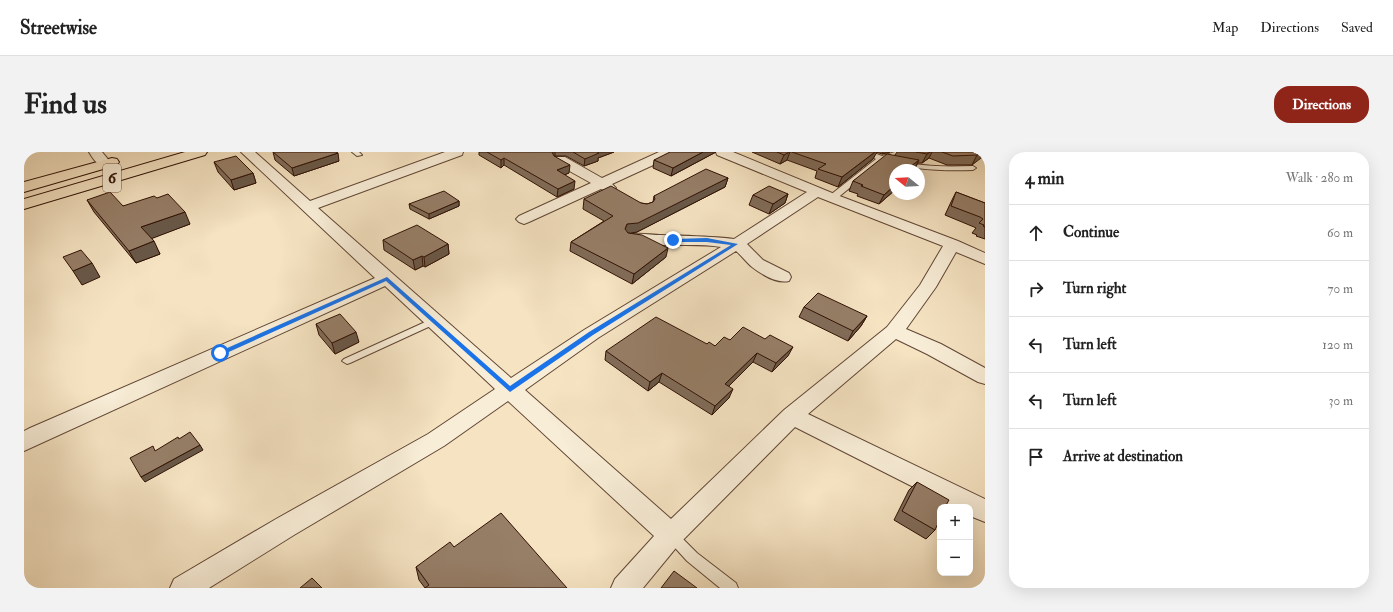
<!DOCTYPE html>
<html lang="en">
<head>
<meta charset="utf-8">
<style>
	:root { --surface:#fff; --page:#f2f2f2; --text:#222; --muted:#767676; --line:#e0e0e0; --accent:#8f2418 }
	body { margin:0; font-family:"IM FELL Double Pica",serif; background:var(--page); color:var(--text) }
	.controls { position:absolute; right:12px; bottom:12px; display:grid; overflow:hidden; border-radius:8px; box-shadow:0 4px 16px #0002 }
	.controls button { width:36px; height:36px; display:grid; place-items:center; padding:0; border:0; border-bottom:1px solid var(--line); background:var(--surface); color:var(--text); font:20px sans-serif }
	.compass { position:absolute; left:865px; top:12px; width:36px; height:36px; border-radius:50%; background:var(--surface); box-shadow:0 4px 16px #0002; rotate:288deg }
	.stop { position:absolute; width:12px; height:12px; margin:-9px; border:3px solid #1a73e8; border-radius:50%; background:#fff }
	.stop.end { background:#1a73e8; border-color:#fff; box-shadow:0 1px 4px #0008 }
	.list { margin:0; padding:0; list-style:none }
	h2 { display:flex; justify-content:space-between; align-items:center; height:52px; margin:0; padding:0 16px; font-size:17px }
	h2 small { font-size:13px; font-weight:400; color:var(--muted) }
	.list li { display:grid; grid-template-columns:26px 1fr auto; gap:12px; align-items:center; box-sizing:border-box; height:56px; padding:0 16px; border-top:1px solid var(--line) }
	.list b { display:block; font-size:15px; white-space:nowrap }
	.list em { font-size:13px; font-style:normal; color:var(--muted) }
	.icon { flex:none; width:22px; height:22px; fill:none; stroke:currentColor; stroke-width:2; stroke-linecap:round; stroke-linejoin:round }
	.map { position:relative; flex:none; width:961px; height:436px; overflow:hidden; border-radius:16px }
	header { display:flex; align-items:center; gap:24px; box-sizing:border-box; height:56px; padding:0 20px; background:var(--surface); border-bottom:1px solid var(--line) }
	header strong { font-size:19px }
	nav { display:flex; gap:22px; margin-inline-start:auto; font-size:14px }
	.intro { display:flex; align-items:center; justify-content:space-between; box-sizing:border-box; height:96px; padding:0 24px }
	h1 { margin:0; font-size:28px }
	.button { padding:10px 18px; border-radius:16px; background:var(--accent); color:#fff; font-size:14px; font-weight:700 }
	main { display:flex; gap:24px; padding:0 24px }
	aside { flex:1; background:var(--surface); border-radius:16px; box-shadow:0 4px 16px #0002 }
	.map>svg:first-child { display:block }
</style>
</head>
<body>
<header>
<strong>Streetwise</strong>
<nav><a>Map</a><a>Directions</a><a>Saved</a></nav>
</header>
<div class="intro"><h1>Find us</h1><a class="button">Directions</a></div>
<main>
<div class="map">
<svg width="961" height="436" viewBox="0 0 961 436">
	<rect width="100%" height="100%" fill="#f5e3c2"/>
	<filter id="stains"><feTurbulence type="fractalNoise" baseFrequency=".005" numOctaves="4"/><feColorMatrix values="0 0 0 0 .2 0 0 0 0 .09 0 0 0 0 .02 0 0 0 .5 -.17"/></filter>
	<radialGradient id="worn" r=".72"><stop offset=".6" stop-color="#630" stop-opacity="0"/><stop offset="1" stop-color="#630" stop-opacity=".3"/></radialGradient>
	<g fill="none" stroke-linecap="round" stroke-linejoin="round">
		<defs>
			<g id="service">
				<polygon points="328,0 335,0 338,3 333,4"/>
				<path d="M838,0H847L858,4L871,0H881L865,6C892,15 921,15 949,14L952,16L949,18C918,19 888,18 858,9L811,48H805V44L852,7Z"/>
				<polygon points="410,166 413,167 415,169 413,171 326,211 323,212 318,209 320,207"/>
				<polygon points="647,377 651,379 673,401 712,431 714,436 696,436 663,409 643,387 641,383 643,379"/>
			</g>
			<g id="minor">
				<path d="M65,0H78L88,12L86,15C75,17 70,8 65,0Z"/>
				<path d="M217,0H231L286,49L421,0H439L438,3L294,56L487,226L560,178L697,95C666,90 634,97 603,89L601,86L603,83C615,80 626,83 638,83C662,84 685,84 710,87L783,40L693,3L692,0H709L813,43L934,89L961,101V112L932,100L912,135L882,177L917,192L961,216V232L954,230L903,202L872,187L784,262L961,347V370L946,364V355H929L771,275L656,391L619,436H587L591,427L630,384L484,249L420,294L270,383L185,436H146L150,427L252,367L404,282L471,237L361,134L0,299V279L6,276L351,126ZM794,45L919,94L896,133L863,175L760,258L647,367L501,238L574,186L712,99C718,104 722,110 728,115C737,122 753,132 765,129L767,125L765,121L739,108L723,92Z"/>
				<polygon points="635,0 652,0 651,3 588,32 592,36 590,39 585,40 577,37 505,70 500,72 495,70 492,67 495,64 567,31 531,11 529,8 531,5 541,5 578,26"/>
			</g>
			<g id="trunk">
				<polygon points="161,0 183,0 181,3 0,57 0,47"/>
				<polygon points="88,6 93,7 95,10 93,13 0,40 0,30"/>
			</g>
		</defs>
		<use href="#service" stroke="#614634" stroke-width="2"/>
		<use href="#minor" stroke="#614634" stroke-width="2"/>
		<use href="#trunk" stroke="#301104" stroke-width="2"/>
		<use href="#service" fill="#f8edd7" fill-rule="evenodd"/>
		<use href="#minor" fill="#f8edd7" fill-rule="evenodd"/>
		<use href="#trunk" fill="#f5e3c2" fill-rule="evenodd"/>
	</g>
	<g fill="#816c59" stroke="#301104">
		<polygon points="249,0 315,9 270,24 251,8"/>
		<polygon points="455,0 590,0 574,6 574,9 560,14 542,4 530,4 545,21 540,23 550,37 533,45 480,13 477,16 455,3"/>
		<polygon points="692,0 647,24 629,16 630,8"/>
		<polygon points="728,0 866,0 858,2 852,0 849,7 814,35 791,26 793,19 763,8 756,12"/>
		<polygon points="873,0 961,0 948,13 923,13 905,6 898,11 894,11 890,18 871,18 871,38 855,52 833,44 834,42 825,39 829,29 871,3"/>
		<polygon points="190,10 229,21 232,31 210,38 194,20"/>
		<polygon points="704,26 701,35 613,80 607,81 642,105 608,132 546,99 547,90 580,69 559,57 560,47 617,51 623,52 629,50 630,44"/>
		<polygon points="932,40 961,51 961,87 952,84 953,83 948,81 952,76 950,75 921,63 927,50"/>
		<polygon points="764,42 761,51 745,62 725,53 729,43"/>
		<polygon points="63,48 99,54 166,72 127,86 136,102 112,111 70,60"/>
		<polygon points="435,49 435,54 405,67 386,57 385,52"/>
		<polygon points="359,88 424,92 425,102 401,115 399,114 391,118 360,98"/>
		<polygon points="780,155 843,164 837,174 824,189 775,165"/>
		<polygon points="292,172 335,190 311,202 295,183"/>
		<polygon points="706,188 764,204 748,220 729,210 705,234 705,246 688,263 635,230 624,239 581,208 582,199 683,192 691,194"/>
		<polygon points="893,330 911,378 902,387 870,368 885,338"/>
		<polygon points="430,395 543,436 401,436 395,428 392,415"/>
	</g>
	<g fill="#695848" stroke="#301104">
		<polygon points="528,0 531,0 531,4 528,7"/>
		<polygon points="572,0 590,0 574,6 574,9 560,14 561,7"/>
		<polygon points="679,0 692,0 647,24 649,16"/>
		<polygon points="765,0 766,0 763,8 756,12 760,3"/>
		<polygon points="851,0 853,0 849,7 814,35 818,25"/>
		<polygon points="859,0 866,0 858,2"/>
		<polygon points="906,0 908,0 905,6 898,11 903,2"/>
		<polygon points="958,0 961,0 961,3 948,13 953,3"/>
		<polygon points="314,1 315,9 270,24 268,16"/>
		<polygon points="480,6 480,13 477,16 477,8"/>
		<polygon points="895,8 890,18 882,18"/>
		<polygon points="546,13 545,21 532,26 533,18"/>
		<polygon points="229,21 232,31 210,38 207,28"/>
		<polygon points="704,26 701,35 613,80 602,82 601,77 603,72"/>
		<polygon points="551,29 550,37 533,45 534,37"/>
		<polygon points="871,33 871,38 855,52 860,43"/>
		<polygon points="764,42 761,51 745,62 749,52"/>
		<polygon points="435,49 435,54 405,67 405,62"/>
		<polygon points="161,60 166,72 124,88 117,75"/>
		<polygon points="130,89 136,102 112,111 105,99"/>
		<polygon points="424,92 425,102 401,115 400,105"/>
		<polygon points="644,96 642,105 608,132 610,122"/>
		<polygon points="398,104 399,114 391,118 389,108"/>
		<polygon points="68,111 76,125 58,133 49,119"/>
		<polygon points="843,164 837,174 824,189 829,179"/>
		<polygon points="332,180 335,190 311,202 308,191"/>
		<polygon points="769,195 764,204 748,220 752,211"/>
		<polygon points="733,201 729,210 698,241 701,232"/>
		<polygon points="638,221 635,230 624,239 626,230"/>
		<polygon points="709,237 705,246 688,263 691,254"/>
		<polygon points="176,293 179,298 121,330 117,325"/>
	</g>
	<g fill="#967e67" stroke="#301104">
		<polygon points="249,0 312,0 314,1 268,16"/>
		<polygon points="463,0 528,0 530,4 546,13 533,18 551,29 534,37 480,6 477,8"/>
		<polygon points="549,0 573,0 575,1 561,7"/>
		<polygon points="646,0 679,0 649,16 630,8"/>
		<polygon points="753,0 765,0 760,3"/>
		<polygon points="768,0 851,0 818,25 794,17 802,12"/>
		<polygon points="892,0 906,0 903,2"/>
		<polygon points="918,0 958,0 953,3 929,4"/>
		<polygon points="863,2 895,8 882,18 871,18 871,33 860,43 837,34 839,33 829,29"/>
		<polygon points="212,4 229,21 207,28 190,10"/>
		<polygon points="682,17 704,26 614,71 603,72 601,77 604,81 618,83 644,96 610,122 547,90 589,64 560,47 587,34 617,51 623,52 629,50 631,47 630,44"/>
		<polygon points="745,34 764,42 749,52 729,43"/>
		<polygon points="420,39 435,49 405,62 385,52"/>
		<polygon points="86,40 99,54 130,44 133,46 144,42 161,60 117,75 130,89 105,99 63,48"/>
		<polygon points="932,40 961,51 961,75 959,74 960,73 955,71 959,67 956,65 927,54"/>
		<polygon points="393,73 424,92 400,105 398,104 389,108 359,88"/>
		<polygon points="57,98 68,111 49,119 39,105"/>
		<polygon points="794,141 843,164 829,179 780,155"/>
		<polygon points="316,162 332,180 308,191 292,172"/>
		<polygon points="632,165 683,192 685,190 691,194 700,185 706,188 719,175 741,187 746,183 769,195 752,211 733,201 701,232 709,237 691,254 638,221 626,230 582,199"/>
		<polygon points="166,280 176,293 117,325 106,306 129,294 131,299 154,285 155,287"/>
		<polygon points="893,330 925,348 921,355 916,355 916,367 911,378 878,359"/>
		<polygon points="477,361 543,436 401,436 405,433 392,415 426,390 430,395"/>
		<polygon points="650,419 673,436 637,436"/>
		<polygon points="288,426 298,436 276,436"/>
	</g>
	<polygon fill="#1a73e8" points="683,86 714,92 569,183 486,240 362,129 198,203 193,203 192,201 363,125 486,234 565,180 707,93 683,90 649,90 647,88 649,87"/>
	<g text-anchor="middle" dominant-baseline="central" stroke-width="4" stroke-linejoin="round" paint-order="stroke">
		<rect fill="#f8edd7" stroke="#6c5343" stroke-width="1" x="79" y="12" width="18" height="28" rx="3"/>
		<g font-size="16" font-weight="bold" fill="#301104">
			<text x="88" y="26">6</text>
		</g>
	</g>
	<rect width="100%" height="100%" filter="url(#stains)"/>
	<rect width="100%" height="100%" fill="url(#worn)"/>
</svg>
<div class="controls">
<button>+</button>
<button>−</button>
</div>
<svg class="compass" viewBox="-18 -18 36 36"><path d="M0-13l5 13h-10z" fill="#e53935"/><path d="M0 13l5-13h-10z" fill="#767676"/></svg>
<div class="stop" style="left:196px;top:201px"></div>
<div class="stop end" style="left:649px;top:88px"></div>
</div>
<aside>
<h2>4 min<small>Walk · 280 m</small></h2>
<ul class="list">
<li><svg class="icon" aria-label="ahead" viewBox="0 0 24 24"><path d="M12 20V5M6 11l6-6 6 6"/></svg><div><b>Continue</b></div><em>60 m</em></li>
<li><svg class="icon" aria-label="right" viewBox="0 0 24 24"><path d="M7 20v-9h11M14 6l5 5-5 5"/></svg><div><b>Turn right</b></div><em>70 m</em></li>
<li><svg class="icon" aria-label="left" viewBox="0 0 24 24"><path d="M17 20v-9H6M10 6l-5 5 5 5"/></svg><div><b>Turn left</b></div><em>120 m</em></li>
<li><svg class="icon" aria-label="left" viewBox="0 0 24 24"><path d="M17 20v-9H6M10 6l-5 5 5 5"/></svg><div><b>Turn left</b></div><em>30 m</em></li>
<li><svg class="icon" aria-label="arrive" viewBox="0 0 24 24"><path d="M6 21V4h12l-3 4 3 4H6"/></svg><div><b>Arrive at destination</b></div></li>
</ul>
</aside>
</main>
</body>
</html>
